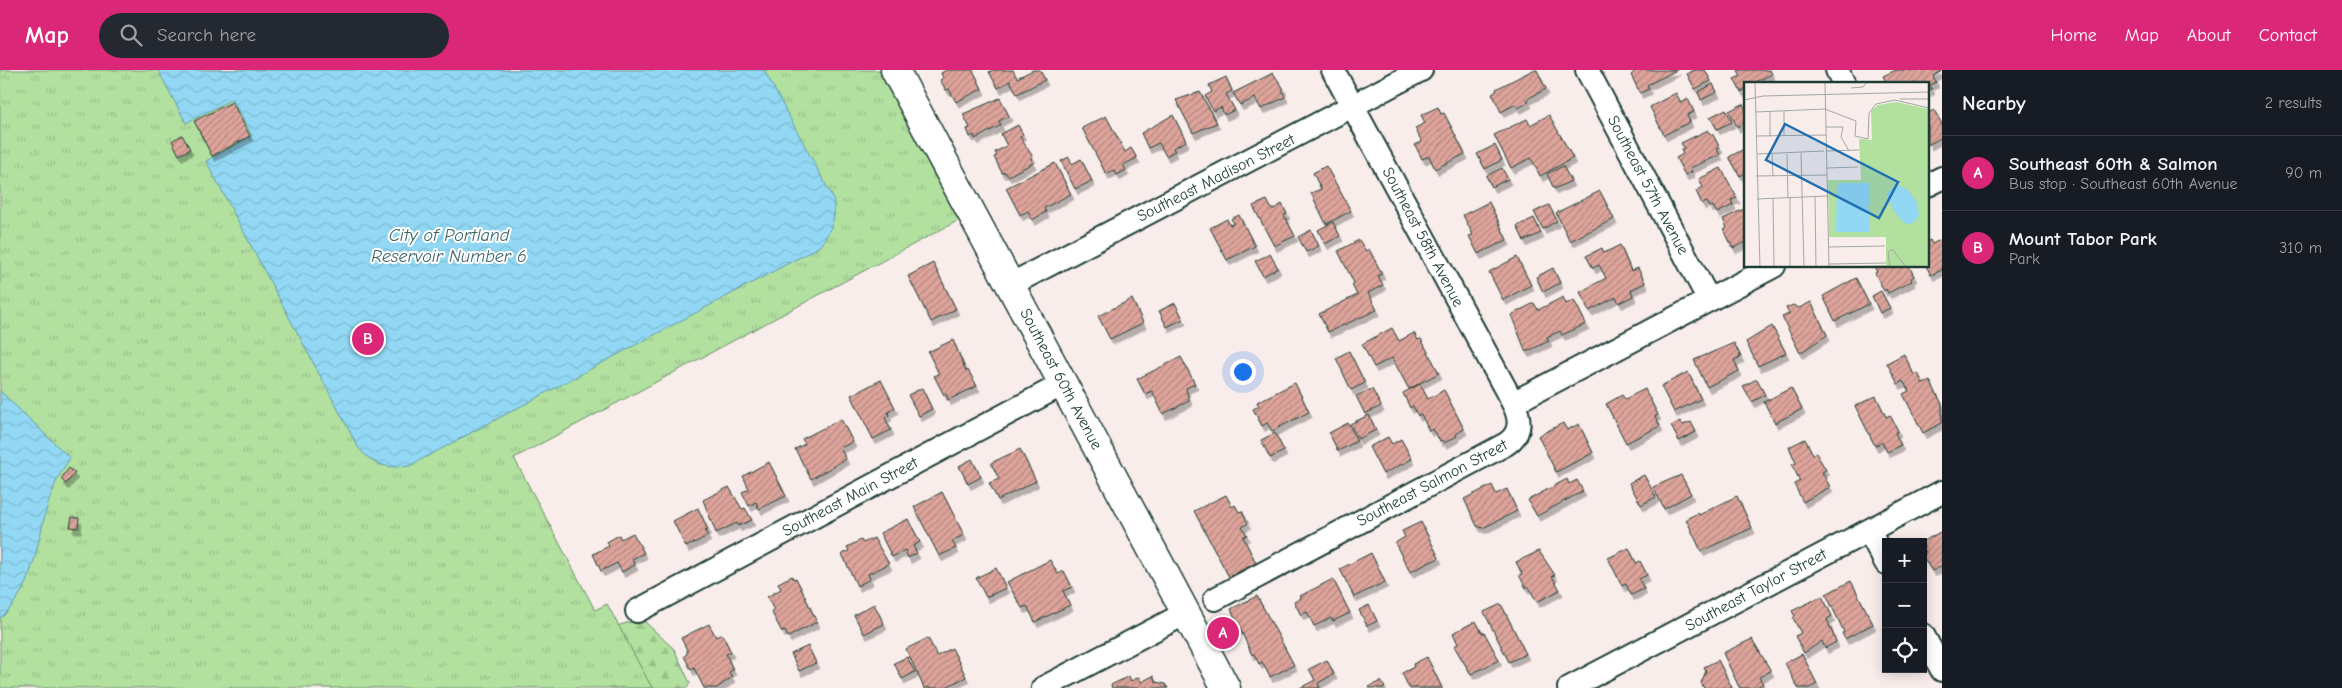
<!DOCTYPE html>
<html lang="en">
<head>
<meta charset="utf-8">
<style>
	:root { --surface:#171b24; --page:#242831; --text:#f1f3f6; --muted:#9ea1a6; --line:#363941; --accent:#db2777 }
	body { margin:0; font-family:"Comic Neue",sans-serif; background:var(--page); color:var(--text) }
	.controls { position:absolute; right:15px; bottom:15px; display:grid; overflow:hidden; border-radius:0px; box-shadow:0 2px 12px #0003 }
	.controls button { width:45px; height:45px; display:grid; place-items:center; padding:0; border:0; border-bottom:1px solid var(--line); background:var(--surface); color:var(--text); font:25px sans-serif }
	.you { position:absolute; left:1242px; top:301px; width:18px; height:18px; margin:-12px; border:4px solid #fff; border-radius:50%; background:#1a73e8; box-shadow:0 0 0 8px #1a73e833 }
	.badge { display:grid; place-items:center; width:32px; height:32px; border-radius:50%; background:var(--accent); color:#fff; font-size:16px; font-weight:700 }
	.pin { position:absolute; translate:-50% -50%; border:2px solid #fff; box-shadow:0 1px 5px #0006 }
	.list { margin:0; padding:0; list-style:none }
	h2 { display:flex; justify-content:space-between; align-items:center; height:65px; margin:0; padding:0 20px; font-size:21px }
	h2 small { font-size:16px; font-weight:400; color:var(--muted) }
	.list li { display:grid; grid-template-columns:32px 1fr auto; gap:15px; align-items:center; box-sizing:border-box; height:75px; padding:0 20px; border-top:1px solid var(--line) }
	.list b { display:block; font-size:19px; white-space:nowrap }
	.list p { margin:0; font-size:16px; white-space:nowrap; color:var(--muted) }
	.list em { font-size:16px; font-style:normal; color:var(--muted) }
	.icon { flex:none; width:28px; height:28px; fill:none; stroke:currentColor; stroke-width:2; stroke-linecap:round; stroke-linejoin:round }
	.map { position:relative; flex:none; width:1942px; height:618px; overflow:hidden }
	header { display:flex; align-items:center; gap:30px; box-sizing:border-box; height:70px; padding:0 25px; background:var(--accent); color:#fff }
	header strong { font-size:24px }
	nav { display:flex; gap:28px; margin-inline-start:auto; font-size:18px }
	.search { width:350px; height:45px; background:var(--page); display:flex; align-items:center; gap:12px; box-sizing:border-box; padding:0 18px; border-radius:28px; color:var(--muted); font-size:19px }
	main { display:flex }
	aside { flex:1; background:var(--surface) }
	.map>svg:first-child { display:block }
</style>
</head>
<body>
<header>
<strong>Map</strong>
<div class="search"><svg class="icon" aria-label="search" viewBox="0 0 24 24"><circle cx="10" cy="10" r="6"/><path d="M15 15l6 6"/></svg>Search here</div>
<nav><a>Home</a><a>Map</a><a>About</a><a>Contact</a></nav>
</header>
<main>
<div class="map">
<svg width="1942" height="618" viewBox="0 0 1942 618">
	<defs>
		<pattern id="forest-firs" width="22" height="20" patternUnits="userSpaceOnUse" patternTransform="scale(1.25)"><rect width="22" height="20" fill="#b2e09f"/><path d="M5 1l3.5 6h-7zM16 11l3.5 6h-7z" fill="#99c18a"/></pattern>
		<pattern id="park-tufts" width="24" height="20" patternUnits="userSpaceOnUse" patternTransform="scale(1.25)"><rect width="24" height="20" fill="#b2e09f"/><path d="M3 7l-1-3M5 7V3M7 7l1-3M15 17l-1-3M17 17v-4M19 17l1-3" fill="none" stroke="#99c18a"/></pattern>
		<pattern id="water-waves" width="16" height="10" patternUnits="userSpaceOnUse" patternTransform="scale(1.25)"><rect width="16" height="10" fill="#92d8f4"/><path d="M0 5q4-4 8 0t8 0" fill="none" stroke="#7dbad2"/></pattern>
		<pattern id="building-hatch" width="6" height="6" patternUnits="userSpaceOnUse" patternTransform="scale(1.25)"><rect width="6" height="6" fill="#dea49b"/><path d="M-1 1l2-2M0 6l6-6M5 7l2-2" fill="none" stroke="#b3877f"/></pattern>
		<filter id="shadow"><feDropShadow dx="3" dy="5.5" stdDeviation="0" flood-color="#0004"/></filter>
	</defs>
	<rect width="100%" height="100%" fill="#f8edeb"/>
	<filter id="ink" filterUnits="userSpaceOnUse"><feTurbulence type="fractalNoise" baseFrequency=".02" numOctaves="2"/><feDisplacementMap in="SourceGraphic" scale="10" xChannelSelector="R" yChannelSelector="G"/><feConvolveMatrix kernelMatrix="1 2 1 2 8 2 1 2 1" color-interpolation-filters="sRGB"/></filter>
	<g filter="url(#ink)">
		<polygon fill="url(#forest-firs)" stroke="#688e6a" points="642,549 674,579 690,613 687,618 611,618 605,559"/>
		<polygon fill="url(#park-tufts)" stroke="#688e6a" points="0,0 879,0 959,150 514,388 595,540 607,534 652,618 0,618"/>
		<g fill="url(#water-waves)" stroke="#649aa7">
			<path d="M158,0H764L833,128C837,149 831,161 819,177L409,396C385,399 373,395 358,377L206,91L252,66L232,29L186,53Z"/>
			<path d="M0,321L70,388C64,398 57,408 53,419C36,464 39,513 0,549Z"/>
		</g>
		<g fill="url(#building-hatch)" stroke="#1f3d34" filter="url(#shadow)">
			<polygon points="947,0 973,0 982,19 956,32 949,19 946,20 940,10 943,8 941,3"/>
			<polygon points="993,0 1013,0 1017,8 1033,0 1040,0 1045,10 1017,24 1010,11 998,18 989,2"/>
			<polygon points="1533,0 1537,0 1546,19 1527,29 1529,32 1518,38 1516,34 1501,42 1492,23 1497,21 1496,19"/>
			<polygon points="1637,0 1677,0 1647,15 1649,19 1640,23 1631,5"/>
			<polygon points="1694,0 1705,0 1711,11 1695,19 1687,4"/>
			<polygon points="1738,0 1770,0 1772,4 1756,12 1756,14 1746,14 1746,19 1741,22 1734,9 1741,6"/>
			<polygon points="1896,0 1942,0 1942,1 1933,6 1936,12 1930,15 1932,19 1928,21 1928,14 1887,14 1883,6"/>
			<polygon points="1273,3 1284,19 1282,20 1285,27 1261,39 1255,28 1240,35 1233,23"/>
			<polygon points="1226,7 1232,21 1226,24 1235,40 1224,45 1221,37 1213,41 1205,26 1212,22 1209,15"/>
			<polygon points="1713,14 1717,22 1701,30 1698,22"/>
			<polygon points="1200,22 1217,53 1193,63 1176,30"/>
			<polygon points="1676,23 1681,33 1688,29 1694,42 1687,45 1690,52 1664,65 1650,37"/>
			<polygon points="1000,28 1009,46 999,51 1001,55 975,69 974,65 970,67 967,59 970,58 963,44"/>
			<polygon points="232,32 250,66 212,86 194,51"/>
			<polygon points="1743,34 1746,40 1746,52 1737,57 1729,41"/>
			<polygon points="1438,37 1441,44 1444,43 1465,84 1435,99 1429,86 1422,89 1415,75 1422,72 1415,58 1425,53 1421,45"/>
			<polygon points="1726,39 1732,52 1717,59 1710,47"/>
			<polygon points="1934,40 1942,54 1942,67 1928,75 1928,43"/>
			<polygon points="1173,45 1186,71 1173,78 1175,81 1166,86 1159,73 1148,78 1141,63"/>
			<polygon points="1549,45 1573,88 1540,106 1531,88 1511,98 1494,65 1527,49 1530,55"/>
			<polygon points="1106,46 1125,82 1131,78 1137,88 1123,95 1126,100 1117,105 1114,100 1106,104 1082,58"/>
			<polygon points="1018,55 1023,65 1020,67 1033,87 1031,88 1033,93 1008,106 1005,102 1002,103 994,87 997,86 995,82 1007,76 1001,64"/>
			<polygon points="1708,60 1710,64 1712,63 1720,78 1717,79 1720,85 1690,98 1692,102 1685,105 1676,88 1683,84 1681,79 1684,78 1681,73"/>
			<polygon points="182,65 190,79 179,85 172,71"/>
			<polygon points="1495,75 1502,90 1485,99 1477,84"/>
			<polygon points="1746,78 1746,103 1740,106 1729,87"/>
			<polygon points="1069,87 1072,94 1081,89 1092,111 1075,119 1061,91"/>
			<polygon points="1055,93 1071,124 1044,138 1046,142 1032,150 1028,141 1020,145 1006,118"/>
			<polygon points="1326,96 1351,141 1326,154 1311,123 1321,119 1313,103"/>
			<polygon points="1563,96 1571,111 1554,119 1547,104"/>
			<polygon points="1502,98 1508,109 1492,117 1486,106"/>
			<polygon points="1721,98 1737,128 1731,130 1733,135 1717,143 1713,136 1710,137 1707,132 1702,134 1696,121 1703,117 1699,109"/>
			<polygon points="1600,121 1614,149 1570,171 1556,143"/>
			<polygon points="1267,130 1272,140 1282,134 1287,144 1284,145 1295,166 1274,176 1253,136"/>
			<polygon points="1489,132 1507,170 1478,184 1469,166 1473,165 1463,145"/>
			<polygon points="1549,135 1557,151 1543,159 1534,142"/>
			<polygon points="1746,138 1746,172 1733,178 1724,160 1727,158 1723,149"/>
			<polygon points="1239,145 1255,176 1227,190 1210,158 1227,149 1230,155 1234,153 1231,149"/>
			<polygon points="1534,148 1541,163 1524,171 1517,156"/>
			<polygon points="1333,152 1340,166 1325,174 1318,160"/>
			<polygon points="1311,160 1319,176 1306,182 1298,167"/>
			<polygon points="1942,169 1942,200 1931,205 1926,196 1928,196 1928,171 1930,170 1932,174"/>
			<polygon points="1359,170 1366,181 1369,179 1382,204 1378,206 1383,215 1368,223 1377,240 1328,262 1319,244 1357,225 1352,215 1354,213 1338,181"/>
			<polygon points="1620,175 1631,201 1638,198 1645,213 1631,220 1633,226 1619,233 1616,227 1589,241 1580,222 1606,208 1599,195 1593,198 1586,186 1602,178 1604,183"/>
			<polygon points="1270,184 1278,198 1263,206 1255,191"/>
			<polygon points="1517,187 1531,215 1503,230 1489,202"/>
			<polygon points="933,193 956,239 931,252 908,206"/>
			<polygon points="1880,196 1909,196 1914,206 1911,208 1912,211 1888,223 1886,219 1884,221 1875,203 1877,202 1875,199"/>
			<polygon points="1553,198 1560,213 1543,222 1536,207"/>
			<polygon points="1856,208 1869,234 1835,251 1823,226"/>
			<polygon points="1881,221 1890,238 1880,243 1872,226"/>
			<polygon points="1563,227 1566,234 1574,230 1586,254 1562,265 1560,261 1547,267 1549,271 1526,282 1511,245 1534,233 1538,240"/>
			<polygon points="1132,229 1143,253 1110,269 1098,246"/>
			<polygon points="1811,232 1827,265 1800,283 1782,247 1789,244 1786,238 1793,235 1799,238"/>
			<polygon points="1175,233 1183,249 1167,257 1159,241"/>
			<polygon points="1772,256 1786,283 1758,296 1746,272"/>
			<polygon points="1392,258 1399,271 1414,263 1418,270 1421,269 1439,303 1409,319 1392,288 1374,297 1362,274"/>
			<polygon points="953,270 966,301 968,300 977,316 948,330 946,324 944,325 934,306 939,304 928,282"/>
			<polygon points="1734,273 1741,287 1734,290 1739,301 1707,317 1694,290"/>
			<polygon points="1349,281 1365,313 1351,320 1336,288"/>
			<polygon points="1904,284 1914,305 1918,303 1923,314 1930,311 1942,334 1942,353 1923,363 1903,324 1909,321 1903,311 1898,314 1887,293"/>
			<polygon points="1181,287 1195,314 1186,318 1189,331 1163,344 1152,321 1145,324 1137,309"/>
			<polygon points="1688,302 1701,329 1674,342 1661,316"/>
			<polygon points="1757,309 1765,325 1752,332 1743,316"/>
			<polygon points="881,310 895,338 888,342 889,345 885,348 891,360 873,369 851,325"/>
			<polygon points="1295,313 1309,342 1272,361 1267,353 1262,356 1253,339 1259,336 1257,332"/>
			<polygon points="1420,314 1428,329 1444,320 1464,359 1456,364 1457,366 1444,373 1442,370 1440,371 1433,359 1429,361 1421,344 1418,346 1413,336 1410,338 1403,323"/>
			<polygon points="922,318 932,339 919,346 908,325"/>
			<polygon points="1791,318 1802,339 1775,353 1764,332"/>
			<polygon points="1372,319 1381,336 1365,344 1356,326"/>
			<polygon points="1645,319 1658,345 1655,346 1660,356 1626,373 1606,334 1622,325 1625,329"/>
			<polygon points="1876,326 1886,347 1890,345 1898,361 1895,363 1901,375 1887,382 1882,372 1875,376 1855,336"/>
			<polygon points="1369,345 1376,360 1358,369 1350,354"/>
			<polygon points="841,349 853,372 840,378 846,389 811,409 795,379 805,374 802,369"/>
			<polygon points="1680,351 1683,355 1691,352 1696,362 1679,371 1671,356"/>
			<polygon points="1348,353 1357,371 1338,381 1329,363"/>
			<polygon points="1563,353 1567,360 1579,354 1593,383 1556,402 1538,366"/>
			<polygon points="1275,363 1284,381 1270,388 1261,370"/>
			<polygon points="1388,367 1392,374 1401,369 1412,389 1383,404 1369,377"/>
			<polygon points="1805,369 1813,384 1816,383 1826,400 1822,402 1830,417 1803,432 1794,414 1800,411 1792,395 1796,393 1789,377"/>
			<polygon points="1020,379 1036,411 998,430 989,413 999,409 991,393"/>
			<polygon points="972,389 981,407 968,414 959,396"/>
			<polygon points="769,392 786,426 759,439 756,432 749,436 742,422 749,419 743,406"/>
			<polygon points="69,398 75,403 66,414 61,409"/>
			<polygon points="1644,405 1656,427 1641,435 1629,413"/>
			<polygon points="1681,405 1691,424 1664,439 1653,417"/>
			<polygon points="1567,409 1569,414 1577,410 1583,421 1537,446 1528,430"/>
			<polygon points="1492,415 1496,424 1507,419 1517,441 1483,458 1477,456 1464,429"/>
			<polygon points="729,417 742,439 745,438 752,450 738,456 737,453 716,463 703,430"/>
			<polygon points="942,422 964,465 952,471 956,478 939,486 914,437"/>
			<polygon points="1226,425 1232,437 1235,435 1239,442 1242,441 1248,453 1242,457 1247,465 1243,467 1256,493 1229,507 1194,441"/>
			<polygon points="1737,426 1752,458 1701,481 1686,449 1698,443 1699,445"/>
			<polygon points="698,438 708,460 705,461 708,466 686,477 673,451"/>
			<polygon points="72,447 79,448 78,458 70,457"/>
			<polygon points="908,449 920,472 913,476 917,483 908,488 905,480 892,487 880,463"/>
			<polygon points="1421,452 1439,488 1410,502 1395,473 1405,467 1402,461"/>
			<polygon points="1942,461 1942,496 1932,501 1923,487 1926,483 1922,472"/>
			<polygon points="633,463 644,483 632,489 635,495 622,502 617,493 601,501 593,484 609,476 607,472 619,465 621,469"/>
			<polygon points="874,468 889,494 868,504 870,509 857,516 842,484 849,481 847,477 861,470 863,473"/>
			<polygon points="1629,478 1636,493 1640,491 1647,505 1639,509 1644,519 1631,525 1626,514 1622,516 1608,488"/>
			<polygon points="1539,481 1555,505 1552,506 1560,520 1537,532 1528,516 1526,518 1519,505 1522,504 1516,492"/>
			<polygon points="1371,483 1385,512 1354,527 1340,499"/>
			<polygon points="1050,490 1058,504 1064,501 1072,517 1063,521 1070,535 1035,552 1027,536 1022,538 1007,512"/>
			<polygon points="996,498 1006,518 986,527 976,508"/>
			<polygon points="792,506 793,509 796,508 817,552 788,567 785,561 782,562 771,541 774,540 767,527 781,519 778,513"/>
			<polygon points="1333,509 1350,543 1333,551 1331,548 1314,556 1307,542 1301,545 1294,532 1301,528 1300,526"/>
			<polygon points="1851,511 1873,554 1845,569 1842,563 1844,562 1826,524"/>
			<polygon points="1257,526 1294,595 1270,607 1262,592 1259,594 1254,584 1252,585 1231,539"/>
			<polygon points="1822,526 1832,546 1827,549 1836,572 1825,578 1822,571 1804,583 1795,566 1801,563 1793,548 1795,546 1792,541"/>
			<polygon points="874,534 884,554 864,564 854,545"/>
			<polygon points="1501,534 1526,584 1509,592 1484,542"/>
			<polygon points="1369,535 1377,551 1367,556 1359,540"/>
			<polygon points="1476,551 1482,563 1484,562 1499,590 1471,604 1454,576 1458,574 1453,563"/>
			<polygon points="709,554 716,567 722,564 731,582 726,584 733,600 729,602 732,607 717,618 704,618 694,598 691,600 684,586 687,584 687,580 681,568"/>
			<polygon points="928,568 937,586 952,578 966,607 944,618 924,618 906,579"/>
			<polygon points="1752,569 1771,601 1759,607 1763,614 1754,618 1742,618 1739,617 1723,583"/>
			<polygon points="808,576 816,593 799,601 791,584"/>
			<polygon points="1802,584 1817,614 1809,618 1798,618 1785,593"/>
			<polygon points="907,587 915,602 902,609 894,593"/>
			<polygon points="1427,587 1442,618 1409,618 1402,603 1414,597 1413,594"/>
			<polygon points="1327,590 1334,604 1318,613 1320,618 1300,618 1315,610 1309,599"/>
			<polygon points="1718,590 1732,618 1704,618 1701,613 1706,601 1704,597"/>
			<polygon points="1129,606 1131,611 1139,607 1141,612 1153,606 1156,612 1165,614 1168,618 1112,618 1111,615"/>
			<polygon points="1381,611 1385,618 1369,618 1368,617"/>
		</g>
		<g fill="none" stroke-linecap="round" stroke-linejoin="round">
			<defs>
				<g id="minor">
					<polyline points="1587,0 1709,230"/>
					<polyline points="1837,0 1844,14"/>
					<polyline points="1928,115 1942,108"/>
					<polyline points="1010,215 1421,0"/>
					<polyline points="1513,333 1774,196"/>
					<polyline points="1869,461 1886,493"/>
					<path d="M1215,529L1506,374C1522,363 1521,349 1513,333L1333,0"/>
					<polyline points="637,541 1063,314"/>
					<polyline points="1923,565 1942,600"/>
					<polyline points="1043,618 1186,543"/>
					<polyline points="1569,618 1942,422"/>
				</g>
				<polyline id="secondary" points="895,0 1226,618"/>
			</defs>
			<use href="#minor" stroke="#1f3d34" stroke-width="26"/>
			<use href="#secondary" stroke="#1f3d34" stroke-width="31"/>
			<use href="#minor" stroke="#fff" stroke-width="22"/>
			<use href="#secondary" stroke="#fff" stroke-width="28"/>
		</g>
	</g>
	<g text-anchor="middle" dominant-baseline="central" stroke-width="4" stroke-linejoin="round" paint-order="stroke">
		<g font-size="16" fill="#1f3d34" stroke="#fff">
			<text transform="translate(1216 108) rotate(-27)">Southeast Madison Street</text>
			<text transform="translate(1648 115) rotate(62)">Southeast 57th Avenue</text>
			<text transform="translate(1423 167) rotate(62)">Southeast 58th Avenue</text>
			<text transform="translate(1061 309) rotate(62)">Southeast 60th Avenue</text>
			<text transform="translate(1432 413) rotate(-28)">Southeast Salmon Street</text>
			<text transform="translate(850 427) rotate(-28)">Southeast Main Street</text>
			<text transform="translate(1756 520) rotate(-28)">Southeast Taylor Street</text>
		</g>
		<g font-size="18" font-style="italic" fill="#3c6464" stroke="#fff">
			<text x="449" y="165">City of Portland<tspan x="449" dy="21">Reservoir Number 6</tspan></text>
		</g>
	</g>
	<g transform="translate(1744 12)">
		<rect width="185" height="185" fill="#f8edeb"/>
		<path d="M152,20L185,27V185H86L142,183V155H85L84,98H117L115,57L128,58L127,29L134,23Z" fill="#b2e09f"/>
		<path d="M93,101H125L126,124L123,125L126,127L125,150H92ZM154,103L164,108L173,120L175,134L168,142L160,141L149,128L143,111Z" fill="#92d8f4"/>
		<path fill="none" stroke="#a1a7a2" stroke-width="1" d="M11,0L16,185M81,0L85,185M107,6L119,5L123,0H155M156,17H185M0,18L19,14L185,10M26,29V54M40,29V53M12,30L81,27L112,39L111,54L124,57L125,31L132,22L151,18L185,26M82,45H99L97,55L105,69M12,54L82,53M83,69L115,68M57,71L60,185M13,72L80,69M28,72L29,94M43,72L44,116M83,86L114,85M12,94L83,93M71,114L72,185M46,116V185M13,117L83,114M29,117L30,185M84,165L141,164M85,182L142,181M146,185L144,170L148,167L162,185"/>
		<path fill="#1f6fb2" fill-opacity="0.15" stroke="#1f6fb2" stroke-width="2.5" d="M41,42L154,100L135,136L22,78Z"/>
		<rect width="185" height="185" fill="none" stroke="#1f3d34" stroke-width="2.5"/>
	</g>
</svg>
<div class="controls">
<button>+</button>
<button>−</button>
<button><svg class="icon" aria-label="locate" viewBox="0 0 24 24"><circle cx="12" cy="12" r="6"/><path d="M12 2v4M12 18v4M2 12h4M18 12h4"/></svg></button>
</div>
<div class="you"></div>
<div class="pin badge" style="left:1223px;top:563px">A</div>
<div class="pin badge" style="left:368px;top:269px">B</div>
</div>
<aside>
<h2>Nearby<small>2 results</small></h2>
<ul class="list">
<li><span class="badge">A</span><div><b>Southeast 60th &amp; Salmon</b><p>Bus stop · Southeast 60th Avenue</p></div><em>90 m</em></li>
<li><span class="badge">B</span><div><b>Mount Tabor Park</b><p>Park</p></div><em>310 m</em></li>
</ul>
</aside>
</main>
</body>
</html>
